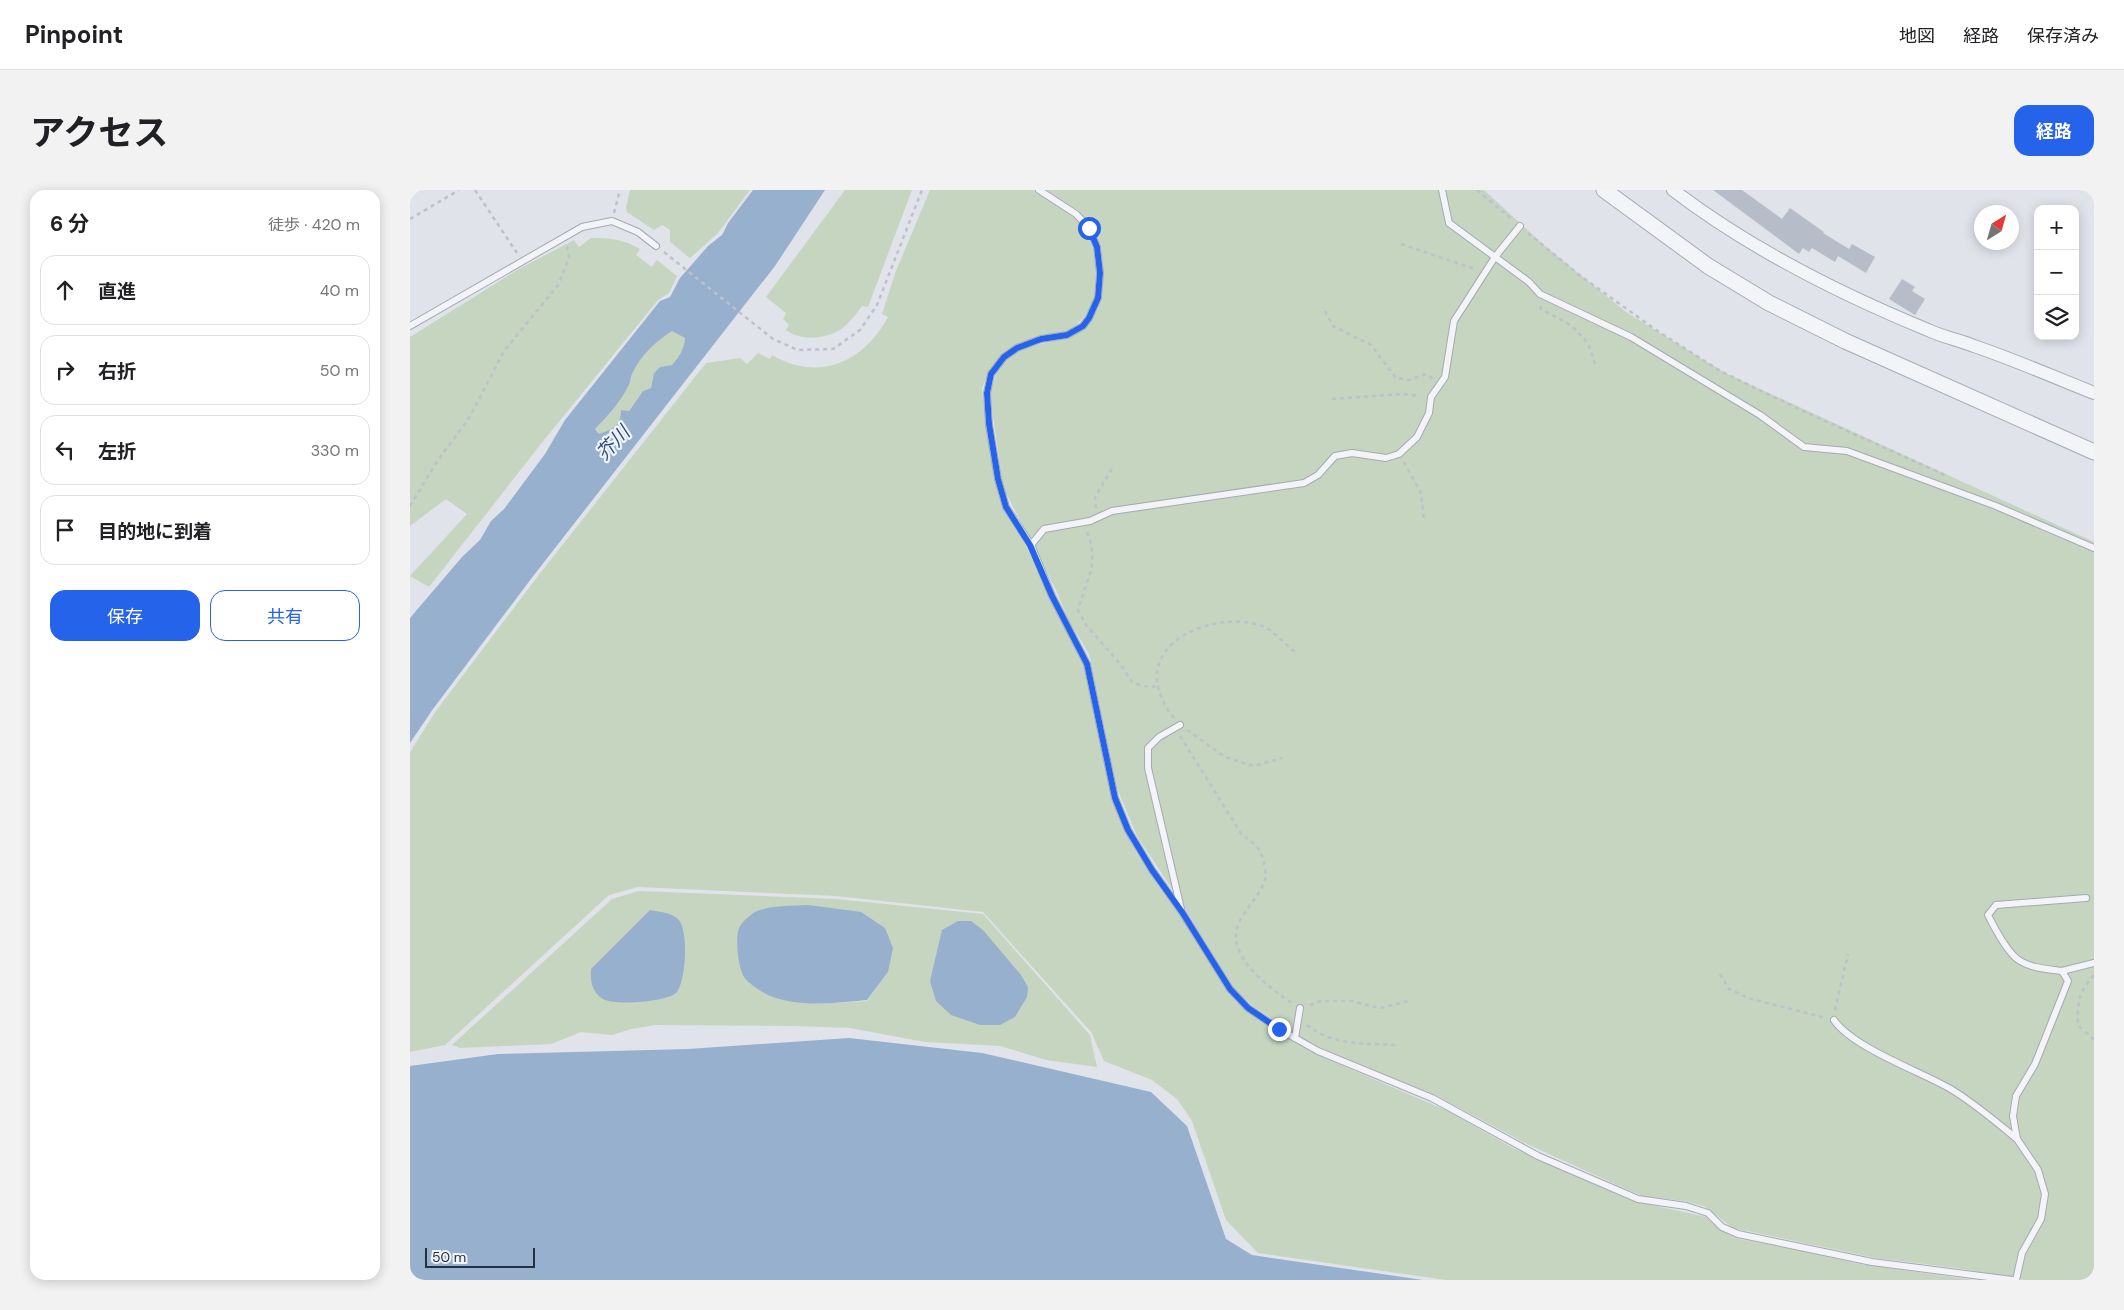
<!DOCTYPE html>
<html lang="ja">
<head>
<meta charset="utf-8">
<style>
	:root { --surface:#fff; --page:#f2f2f2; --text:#202124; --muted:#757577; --line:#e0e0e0; --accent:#2563eb }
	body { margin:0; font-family:"DM Sans","Noto Sans JP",sans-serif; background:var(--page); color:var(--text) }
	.controls { position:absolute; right:15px; top:15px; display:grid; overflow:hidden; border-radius:10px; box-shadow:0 2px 12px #0003 }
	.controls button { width:45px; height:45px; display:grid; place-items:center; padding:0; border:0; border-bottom:1px solid var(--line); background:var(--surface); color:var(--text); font:25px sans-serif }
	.compass { position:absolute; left:1564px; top:15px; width:45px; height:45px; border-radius:50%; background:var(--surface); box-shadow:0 2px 12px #0003; rotate:37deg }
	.scale { position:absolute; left:15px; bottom:12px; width:110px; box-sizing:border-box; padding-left:5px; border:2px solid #263043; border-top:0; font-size:14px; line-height:18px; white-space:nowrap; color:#263043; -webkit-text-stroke:4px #eff3f7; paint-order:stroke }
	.stop { position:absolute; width:15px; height:15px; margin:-11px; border:4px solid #2563eb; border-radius:50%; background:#fff }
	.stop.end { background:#2563eb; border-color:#fff; box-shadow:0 1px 5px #0008 }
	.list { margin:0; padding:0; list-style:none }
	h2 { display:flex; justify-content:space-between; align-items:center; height:65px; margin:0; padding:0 20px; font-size:21px }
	h2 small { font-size:16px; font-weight:400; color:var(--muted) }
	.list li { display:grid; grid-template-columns:32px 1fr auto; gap:15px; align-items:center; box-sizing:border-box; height:70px; margin:0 10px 10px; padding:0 10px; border:1px solid var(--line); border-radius:15px }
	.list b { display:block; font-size:19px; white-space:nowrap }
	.list em { font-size:16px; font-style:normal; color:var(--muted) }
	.actions { display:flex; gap:10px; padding:15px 20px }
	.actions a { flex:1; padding:11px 0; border:1px solid var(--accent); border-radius:15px; text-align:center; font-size:18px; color:var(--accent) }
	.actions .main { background:var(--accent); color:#fff }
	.icon { flex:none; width:28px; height:28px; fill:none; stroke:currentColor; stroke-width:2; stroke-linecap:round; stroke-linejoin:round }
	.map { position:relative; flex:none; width:1684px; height:1090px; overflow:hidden; border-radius:15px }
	header { display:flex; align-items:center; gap:30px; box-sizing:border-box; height:70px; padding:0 25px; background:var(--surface); border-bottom:1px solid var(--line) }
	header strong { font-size:24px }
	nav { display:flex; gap:28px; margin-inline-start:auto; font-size:18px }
	.intro { display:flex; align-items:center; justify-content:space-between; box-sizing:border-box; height:120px; padding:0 30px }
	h1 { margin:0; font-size:35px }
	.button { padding:12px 22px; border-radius:15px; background:var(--accent); color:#fff; font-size:18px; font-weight:700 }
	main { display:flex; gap:30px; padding:0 30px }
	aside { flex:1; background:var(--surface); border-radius:15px; box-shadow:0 2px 12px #0003 }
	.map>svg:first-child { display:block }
</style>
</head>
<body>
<header>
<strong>Pinpoint</strong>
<nav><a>地図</a><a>経路</a><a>保存済み</a></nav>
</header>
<div class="intro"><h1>アクセス</h1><a class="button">経路</a></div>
<main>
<aside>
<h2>6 分<small>徒歩 · 420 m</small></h2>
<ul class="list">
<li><svg class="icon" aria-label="ahead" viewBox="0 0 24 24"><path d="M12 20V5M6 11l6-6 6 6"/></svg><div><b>直進</b></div><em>40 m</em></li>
<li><svg class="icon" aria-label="right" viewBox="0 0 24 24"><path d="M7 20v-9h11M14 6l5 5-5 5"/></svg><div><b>右折</b></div><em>50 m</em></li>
<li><svg class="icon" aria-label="left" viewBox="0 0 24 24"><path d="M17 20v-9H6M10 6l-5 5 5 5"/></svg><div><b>左折</b></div><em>330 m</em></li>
<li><svg class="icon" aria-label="arrive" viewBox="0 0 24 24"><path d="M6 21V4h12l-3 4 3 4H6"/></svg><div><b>目的地に到着</b></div></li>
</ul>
<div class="actions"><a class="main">保存</a><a>共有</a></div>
</aside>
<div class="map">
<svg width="1684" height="1090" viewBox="0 0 1684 1090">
	<rect width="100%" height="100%" fill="#e0e3ea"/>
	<g fill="#c5d5c0" fill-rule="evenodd">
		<polygon points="220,0 340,0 308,43 280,68 260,52 260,40 252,35 244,40 217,22 216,18"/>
		<path d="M435,0H502L458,117L452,116C447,123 441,131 434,137C419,149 392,152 376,140L379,135L373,129L376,123L356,107Z"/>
		<path d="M520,0H623L665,28L674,37L683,59L686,80L684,109L676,125L661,140L613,152L596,162L580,178L572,199L575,228L587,293L596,322L615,353L650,429L673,473L682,508L701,601L711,632L727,664L750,699L771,726L826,812L853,832L912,867L1038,921L1103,958L1229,1012L1296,1027L1309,1039L1329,1049L1375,1057L1450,1074L1564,1090H1036L848,1063L816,1030L782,931L767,909L742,890L694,871L681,842L573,722L426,706L228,697L199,705L35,855L0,862V562L26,521L128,386L296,173L330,168L337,174L348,163L360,169L362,165C409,192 453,173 478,127L472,124L486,81Z"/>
		<polygon points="636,0 1074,0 1135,56 1216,122 1315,183 1684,352 1684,1090 1615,1090 1547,1078 1466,1068 1323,1038 1294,1016 1274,1011 1233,1006 1216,999 1119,955 1023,904 899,853 844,817 825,800 776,720 727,646 707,598 679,464 659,431 646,400 593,297 580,204 588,179 596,169 613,159 657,147 671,141 680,132 688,119 691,105 693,82 691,57 683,38 669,21"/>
		<path d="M181,48C200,48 213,49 230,59L226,65L242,77L247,70L267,86L259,103L248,110L130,255L19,397L0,386L57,324L36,309L0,336V147L109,79L164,50L169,57Z"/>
		<path d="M262,140L275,148C274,159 269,166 262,175L250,177L244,183L241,198L233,201L207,237L189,244L185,239C198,227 211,210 219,195C221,191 220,187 222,184C230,165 246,151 262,140Z"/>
		<path d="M229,701L426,709L573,724L680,845L687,877L636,870L590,856L515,852L440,838L382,836L245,835L221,839L202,845L171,842L141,854L50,858L42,855L202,709ZM478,782L457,811C411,814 380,818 339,793Z"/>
	</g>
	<g fill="#97b0ce" fill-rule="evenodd">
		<path d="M343,0H415L365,76L124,385L23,519L0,553V428L52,367L70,350L81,331L94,319L135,264L155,230L250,111L260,107L270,88L298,56L312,45L318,33ZM262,141L275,148C274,159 269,167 262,175L250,177L244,183L241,198L233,201L219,221L211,220C211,237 202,239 189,244L185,239C198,226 211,211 219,195C221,191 220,187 222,184C230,166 246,151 262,141Z"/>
		<path d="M398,715L451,722L475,738L483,758L478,782L457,810C425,813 388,818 358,805C350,801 339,794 334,787C328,778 325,747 329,738C332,732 339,726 345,722C360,715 382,716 398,715Z"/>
		<path d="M240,720C250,722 260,722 268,729C279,740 276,790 267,802C259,812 204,816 193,809C182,803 180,790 181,779Z"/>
		<polygon points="548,731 561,731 573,740 611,785 618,797 617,807 605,827 590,835 570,835 541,825 526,811 520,791 532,740"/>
		<polygon points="439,848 572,863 741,902 777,936 816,1049 842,1065 1013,1090 0,1090 0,876 88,864 278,859"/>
	</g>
	<g fill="#b6bcc8">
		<polygon points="1303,0 1332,0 1372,29 1380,18 1414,42 1413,43 1439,59 1442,54 1465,67 1456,83 1428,66 1425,72 1402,58 1399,62 1393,58 1389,64"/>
		<polygon points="1492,89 1505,97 1502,101 1515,109 1505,125 1479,109"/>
	</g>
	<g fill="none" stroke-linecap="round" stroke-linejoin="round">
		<defs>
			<g id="service">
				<polyline points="629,0 666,24 679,38 687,57 690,83 688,108 679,128 673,136 657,145 631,149 607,158 594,167 581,184 577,203 579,235 588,289 596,317 621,355 642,406 677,474 705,608 718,640 742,680 772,722 820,799 838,818 869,839 908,861 1022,908 1128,966 1228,1009 1276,1016 1298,1023 1312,1037 1328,1044 1462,1072 1602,1090"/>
				<polyline points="1032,0 1039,33 1119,92 1130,104 1221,147 1350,225 1394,257 1437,261 1586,316 1684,358"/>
				<polyline points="0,136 172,37 202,31 228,42 246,56"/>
				<polyline points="621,355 634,339 680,331 702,321 894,293 908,285 925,266 942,263 976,268 989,264 1007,247 1019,223 1021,207 1035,187 1044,131 1085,67 1110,36"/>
				<polyline points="770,535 749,547 738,558 738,578 771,719"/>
				<polyline points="1652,781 1684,773"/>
				<path d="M1424,830C1442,857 1509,881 1539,898C1563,912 1585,931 1607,949"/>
				<polyline points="885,848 890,818"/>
				<path d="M1606,1090L1612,1063L1631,1029L1635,1004L1628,980L1607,949L1603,926L1606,906L1625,874L1658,791L1652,781C1637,779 1618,778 1606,768C1596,759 1584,737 1578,725L1586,715L1676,708"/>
			</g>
			<path id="minor" d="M1263,0C1340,59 1428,103 1518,140C1533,147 1549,150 1564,156C1605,170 1644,187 1684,203"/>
			<polyline id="tertiary" points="1194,0 1298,76 1359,113 1435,151 1684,262"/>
		</defs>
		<use href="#service" stroke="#a4aab5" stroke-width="8"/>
		<use href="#minor" stroke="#a4aab5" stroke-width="14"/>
		<use href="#tertiary" stroke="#a4aab5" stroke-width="17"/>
		<g stroke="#bec1c9" stroke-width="2.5" stroke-dasharray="4 4" stroke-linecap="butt">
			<polyline points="65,0 107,63"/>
			<polyline points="1067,0 1103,30"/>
			<polyline points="204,23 210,0"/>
			<polyline points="0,29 49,0"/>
			<polyline points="1118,43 1172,87 1249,142 1312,182 1393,221 1535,285"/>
			<polyline points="991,54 1065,79"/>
			<polyline points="254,62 363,149 388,160 423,159 450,140 467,115 512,0"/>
			<polyline points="1130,116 1131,119 1162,136 1178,153 1186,177"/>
			<polyline points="915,121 923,136 961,155 986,188 999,190 1016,184 1023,189"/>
			<polyline points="922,209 992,204 1010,206"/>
			<polyline points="994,272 1011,303 1014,330"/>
			<polyline points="0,316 28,270 59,228 94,161 149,94 159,67 157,57"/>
			<polyline points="686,318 685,307 703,277"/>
			<path d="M677,342C690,375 676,390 668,420L676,435L711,475L722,492L732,496L748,497"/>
			<path d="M764,528C723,477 762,437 817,432C828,431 844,432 855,437C865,443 875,454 885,462"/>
			<polyline points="777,540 815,567 844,576 872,568"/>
			<path d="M770,546L832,645C844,652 852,660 854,674C854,677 856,682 856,685C853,707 828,722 826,744C824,772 861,799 882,813"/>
			<polyline points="1310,784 1319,799 1338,808 1416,828"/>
			<path d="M1684,785C1669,802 1667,812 1668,835L1684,850"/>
			<polyline points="900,815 911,811 941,811 970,818 999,811"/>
			<polyline points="1425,820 1438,764"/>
			<path d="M897,835C923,856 954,853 986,855"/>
		</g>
		<use href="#service" stroke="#f3f4f8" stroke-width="6"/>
		<use href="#minor" stroke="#f3f4f8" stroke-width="12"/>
		<use href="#tertiary" stroke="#f3f4f8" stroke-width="15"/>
	</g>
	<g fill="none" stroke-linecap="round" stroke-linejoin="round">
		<polyline stroke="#2563eb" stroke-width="6" points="679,38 687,57 690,83 688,108 679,128 673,136 657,145 631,149 607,158 594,167 581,184 577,203 579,234 588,289 596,317 620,355 642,406 677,474 705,608 718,640 742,680 772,722 820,799 838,818 869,839"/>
	</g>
	<g text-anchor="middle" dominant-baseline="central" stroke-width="4.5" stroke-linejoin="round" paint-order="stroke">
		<g font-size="19" font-style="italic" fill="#2c4e7b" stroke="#eff3f7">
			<text transform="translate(203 253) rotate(-47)">芥川</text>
		</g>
	</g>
</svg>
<div class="controls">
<button>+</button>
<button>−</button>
<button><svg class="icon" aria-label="layers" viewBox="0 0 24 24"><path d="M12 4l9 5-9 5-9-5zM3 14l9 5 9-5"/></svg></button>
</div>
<svg class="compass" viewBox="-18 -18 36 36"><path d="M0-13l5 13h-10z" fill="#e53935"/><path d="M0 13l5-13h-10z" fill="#757577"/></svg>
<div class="scale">50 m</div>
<div class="stop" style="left:679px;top:38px"></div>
<div class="stop end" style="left:869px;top:839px"></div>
</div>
</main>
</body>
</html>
